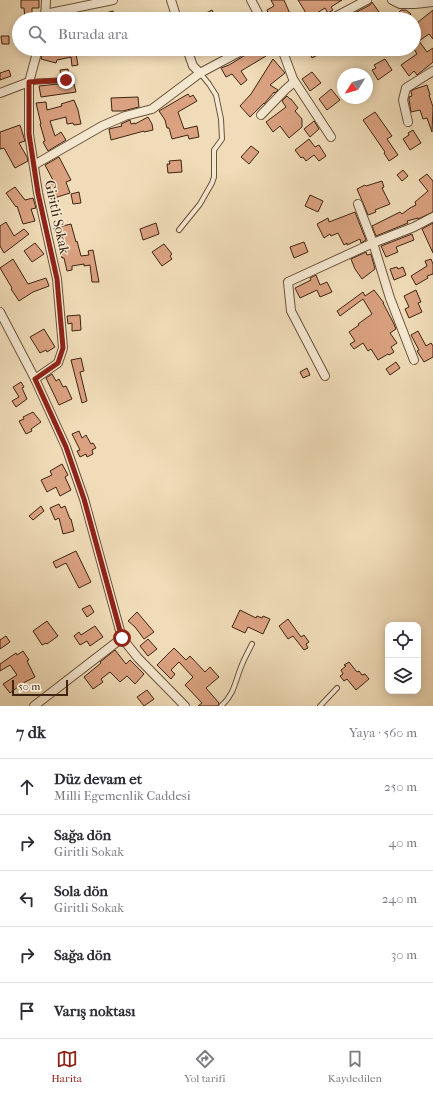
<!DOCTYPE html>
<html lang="tr">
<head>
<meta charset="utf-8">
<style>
	:root { --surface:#fff; --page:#f2f2f3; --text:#2b2b33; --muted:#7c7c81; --line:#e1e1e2; --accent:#8f2418 }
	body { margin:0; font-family:"IM FELL French Canon",serif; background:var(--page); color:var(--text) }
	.controls { position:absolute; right:12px; bottom:12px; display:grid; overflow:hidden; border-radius:8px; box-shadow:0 2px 10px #0003 }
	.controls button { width:36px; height:36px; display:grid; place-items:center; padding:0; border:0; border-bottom:1px solid var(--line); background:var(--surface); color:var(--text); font:20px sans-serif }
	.compass { position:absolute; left:337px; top:68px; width:36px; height:36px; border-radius:50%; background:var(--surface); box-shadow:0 2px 10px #0003; rotate:233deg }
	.scale { position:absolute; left:12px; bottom:10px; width:56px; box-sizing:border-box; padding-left:4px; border:2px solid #3e2411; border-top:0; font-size:11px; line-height:14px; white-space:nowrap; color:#3e2411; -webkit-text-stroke:3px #f5e8d1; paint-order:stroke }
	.stop { position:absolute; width:12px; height:12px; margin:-9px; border:3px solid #8f2418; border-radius:50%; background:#fff }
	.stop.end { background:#8f2418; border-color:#fff; box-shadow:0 1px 4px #0008 }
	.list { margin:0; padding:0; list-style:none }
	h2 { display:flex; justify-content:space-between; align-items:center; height:52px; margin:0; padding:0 16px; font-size:17px }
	h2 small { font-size:13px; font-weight:400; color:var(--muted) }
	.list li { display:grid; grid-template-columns:26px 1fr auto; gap:12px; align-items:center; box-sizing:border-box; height:56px; padding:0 16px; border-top:1px solid var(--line) }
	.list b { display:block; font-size:15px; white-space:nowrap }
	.list p { margin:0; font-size:13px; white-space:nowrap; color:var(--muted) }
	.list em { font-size:13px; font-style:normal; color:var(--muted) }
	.icon { flex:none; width:22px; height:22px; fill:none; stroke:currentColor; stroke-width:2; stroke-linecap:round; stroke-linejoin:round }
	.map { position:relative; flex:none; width:433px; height:706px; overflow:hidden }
	.search { position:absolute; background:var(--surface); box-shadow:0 2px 10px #0003; left:12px; right:12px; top:12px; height:44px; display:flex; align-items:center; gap:10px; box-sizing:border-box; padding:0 14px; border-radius:22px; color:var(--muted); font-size:15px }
	.sheet { height:332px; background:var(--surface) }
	nav { display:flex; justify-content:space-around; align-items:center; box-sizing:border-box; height:56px; border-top:1px solid var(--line); background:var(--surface); font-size:11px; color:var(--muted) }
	nav a { display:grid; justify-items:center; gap:2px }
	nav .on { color:var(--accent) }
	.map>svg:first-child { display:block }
</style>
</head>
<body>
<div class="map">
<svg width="433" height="706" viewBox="0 0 433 706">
	<rect width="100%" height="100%" fill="#f0dcb8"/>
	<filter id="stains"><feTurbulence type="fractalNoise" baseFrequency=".005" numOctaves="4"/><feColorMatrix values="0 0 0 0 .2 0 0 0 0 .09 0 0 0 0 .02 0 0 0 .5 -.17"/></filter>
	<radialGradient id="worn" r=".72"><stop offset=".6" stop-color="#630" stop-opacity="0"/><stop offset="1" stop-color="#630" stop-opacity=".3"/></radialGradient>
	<g fill="#dba281" stroke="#3e2411">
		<polygon points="21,0 39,0 39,8 32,8 32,19 25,19 24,8 21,8"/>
		<polygon points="271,0 284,0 291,16 283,19 270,19 267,10 274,6"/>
		<polygon points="298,0 342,0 331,7 333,10 328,13 325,8 309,18"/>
		<polygon points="372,2 379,12 368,19 343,19 370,5"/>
		<polygon points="212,10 217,19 194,19"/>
		<polygon points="401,10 406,10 411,14 406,19 392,19"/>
		<polygon points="433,10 433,39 429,34 419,41 427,52 433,48 433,62 417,75 414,71 409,76 401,65 417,54 414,49 414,31 420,27 417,23"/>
		<polygon points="113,11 115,19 104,19 102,14"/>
		<polygon points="1,36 9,36 9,44 2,44"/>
		<polygon points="44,49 75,49 78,65 72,66 71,57 57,60 56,63 41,59"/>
		<polygon points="261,49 266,56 241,71 247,80 241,85 232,74 226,77 221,68 229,65 252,51 254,54"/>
		<polygon points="308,49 329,49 312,58"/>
		<polygon points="273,59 285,73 270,85 278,90 275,93 274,92 264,104 264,103 250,117 240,106 251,94"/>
		<polygon points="385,59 392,70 378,80 372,70 376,68 374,65"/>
		<polygon points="68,69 70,85 74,84 76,92 41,97 39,86 68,83 69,80 69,78 66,77 61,77 60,70"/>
		<polygon points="9,70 11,76 0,80 0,73"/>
		<polygon points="312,72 321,83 310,91 302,79"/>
		<polygon points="427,85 430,95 429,95 433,107 432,132 427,118 423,119 420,110 411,112 409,100 409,97 412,96 411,91 415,89"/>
		<polygon points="331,89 340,100 327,110 319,99"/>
		<polygon points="188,94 190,97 193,95 197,101 178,112 184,129 197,126 199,137 189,139 188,135 172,139 169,128 167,128 165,120 159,111"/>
		<polygon points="287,96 290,99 291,99 298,108 295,111 302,119 302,127 289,138 280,126 273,132 266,122 286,107 282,101"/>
		<polygon points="138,97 139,107 123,111 112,111 111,98"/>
		<polygon points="74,100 78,110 81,124 74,125 73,123 67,124 66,117 50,121 55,136 61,132 66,140 48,151 43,142 45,141 40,124 41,124 36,103 46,102 47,110 62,106 61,104"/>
		<polygon points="375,112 392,136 387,139 398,155 389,161 384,153 385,152 363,120"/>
		<polygon points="148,117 152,124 153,130 144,132 144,131 111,140 109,129 122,126 121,124 130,120 131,124 135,123 135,124"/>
		<polygon points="314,121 319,129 310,137 304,129"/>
		<polygon points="20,125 25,141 19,143 27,157 28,161 15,168 4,148 0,149 0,132"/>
		<polygon points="413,130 421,143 410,150 403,139 409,135 408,133"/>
		<polygon points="309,139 315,147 319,145 326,156 319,161 314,155 306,161 303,157 301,158 295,150"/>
		<polygon points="251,146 259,152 249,164 241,157"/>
		<polygon points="59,157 71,180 66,182 70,193 51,199 45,185 54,182 45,165"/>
		<polygon points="181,160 182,172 168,173 167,164 170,164 169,161"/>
		<polygon points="403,170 408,176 402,181 397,175"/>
		<polygon points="427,174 433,181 433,212 418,219 418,218 407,221 408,223 376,236 372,226 400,212 402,214 410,208 416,205 415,202 428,191 419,180"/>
		<polygon points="382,181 384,187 382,188 390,204 375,210 376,212 368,215 357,189 365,185 366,186"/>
		<polygon points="15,187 25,200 33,198 36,208 31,209 35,221 23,224 17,206 16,207 6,193"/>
		<polygon points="79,192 81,203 73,204 71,194"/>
		<polygon points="310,195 323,201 318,212 305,206"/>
		<polygon points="355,212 366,240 361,243 360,239 347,245 347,243 344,245 338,233 331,236 330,234 324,238 317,224 328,218 329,222"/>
		<polygon points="6,222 14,236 24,229 29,234 4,253 0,246 0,226"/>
		<polygon points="156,223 159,234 143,240 140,229"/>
		<polygon points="433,223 433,253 422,229"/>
		<polygon points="71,224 76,242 77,241 81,256 89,255 88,251 93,250 99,282 92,282 90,265 84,266 84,264 72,266 72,270 67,271 64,258 62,258 58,244 54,228"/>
		<polygon points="412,234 414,240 396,247 398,252 386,257 381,246"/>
		<polygon points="304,242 308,252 294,258 290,247"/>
		<polygon points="35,243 44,254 32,262 24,251"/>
		<polygon points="164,244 172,254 170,256 172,259 162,266 152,252"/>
		<polygon points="366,252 367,255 371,254 375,269 362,279 355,269 351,259"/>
		<polygon points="13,259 28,284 46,278 49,286 33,292 19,301 11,289 12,288 0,268"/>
		<polygon points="431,259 433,264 433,274 427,276 428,278 416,285 411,276 427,266 425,261"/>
		<polygon points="397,267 398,269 403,267 406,275 394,280 390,269"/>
		<polygon points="316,275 320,285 327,282 332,292 320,297 317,290 300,298 295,288 311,280 310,278"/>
		<polygon points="374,290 384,303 383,303 393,322 396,329 390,333 397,343 391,347 394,352 389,355 388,354 378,360 371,349 368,351 363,343 354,349 350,344 355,341 349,332 359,325 358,324 372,314 363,299 340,316 337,311 363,292 365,296"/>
		<polygon points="416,290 421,302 418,303 422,312 409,318 405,309 409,307 404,296"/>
		<polygon points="80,315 81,330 72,331 72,323 68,324 67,316"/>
		<polygon points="44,329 55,347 47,352 46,350 40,353 30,337"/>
		<polygon points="418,331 426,346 431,343 433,346 433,357 424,362 417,351 419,350 411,335"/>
		<polygon points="81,358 84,371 80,372 87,401 82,403 71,360"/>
		<polygon points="396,362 400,368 390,375 386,369"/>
		<polygon points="307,368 310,375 303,378 300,372"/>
		<polygon points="52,374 56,381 59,379 63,387 66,386 72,399 59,405 46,378"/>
		<polygon points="21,382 24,387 22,388 27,399 16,407 12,401 19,397 13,387"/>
		<polygon points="33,412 41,422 31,429 32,431 26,434 19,421 24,419 23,417"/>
		<polygon points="79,431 82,438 86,435 91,444 93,443 96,448 92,450 93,454 87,457 86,454 80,457 77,451 80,450 72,434"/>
		<polygon points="62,464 68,475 65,477 71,490 60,496 56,487 47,492 41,480 52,475 50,471"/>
		<polygon points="59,504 61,508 65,506 70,519 71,519 74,531 63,534 59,518 55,520 50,508"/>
		<polygon points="41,506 44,511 33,520 29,516"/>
		<polygon points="76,551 91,582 79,588 66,563 56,568 53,562"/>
		<polygon points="90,605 94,612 87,617 82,609"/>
		<polygon points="240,610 256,618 257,616 262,618 263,616 270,619 263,634 248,627 245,633 232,627"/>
		<polygon points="137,612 154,632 144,639 135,627 128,621"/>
		<polygon points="288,619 301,637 304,635 309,642 306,644 308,648 304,650 293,636 288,639 279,626"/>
		<polygon points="47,621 58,636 47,644 46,643 42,645 33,631"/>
		<polygon points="95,626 103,637 90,646 87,641 80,645 74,636 79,632 81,635"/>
		<polygon points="6,636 10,642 0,649 0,640"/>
		<polygon points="148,639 157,649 148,656 140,646"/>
		<polygon points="174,648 186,660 190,656 205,672 210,667 219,677 206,688 219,703 218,706 198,706 202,703 185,685 193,677 179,662 171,670 175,674 171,679 157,665"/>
		<polygon points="115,650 126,664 130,660 144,674 135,684 127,676 120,682 110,672 101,679 103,682 93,689 84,677 101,663 100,662"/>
		<polygon points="23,651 29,660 27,661 35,677 23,683 10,693 3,684 17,675 10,665 0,671 0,664 16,653 17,655"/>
		<polygon points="349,662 357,672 359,671 362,675 365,674 369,679 356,690 347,679 344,681 340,676 343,674 341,670 346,666 344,665"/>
		<polygon points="147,690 154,699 144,706 137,697"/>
	</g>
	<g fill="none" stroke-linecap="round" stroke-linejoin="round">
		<defs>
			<g id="service">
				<polyline points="29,82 66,80"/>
				<polyline points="179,230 200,204 212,183 214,177 214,150 222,139 221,119 216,95 209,84 200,73"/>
				<path d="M221,706C234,695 235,682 241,667C244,659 248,652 252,644"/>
				<polyline points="320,706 337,688"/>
			</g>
			<g id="minor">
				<polyline points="171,0 177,19"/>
				<polyline points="251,0 261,19"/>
				<polyline points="392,0 400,4 415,4 433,2"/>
				<polyline points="45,14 113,0"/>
				<polyline points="45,18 46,0"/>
				<polyline points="331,19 367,0"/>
				<polyline points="187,49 193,66 200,73"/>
				<polyline points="282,49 293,79 331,137"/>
				<polyline points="0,93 29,82"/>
				<polyline points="261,115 285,90 294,82"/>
				<polyline points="408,122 403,100 406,88 433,71"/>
				<polyline points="34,165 102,126 125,116 152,109 200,73 245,49"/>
				<polyline points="358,204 373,243 390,298 414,360"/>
				<polyline points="0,312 35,379 66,447 84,499 122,638 138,658 185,706"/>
				<polyline points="325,376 291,311 288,282 373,243 414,227 433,217"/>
				<polyline points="35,379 58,363 63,348 57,279 38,193 29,134 29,82 38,49"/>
				<polyline points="34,706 122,638"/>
			</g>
		</defs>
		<use href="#service" stroke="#6a523b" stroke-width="6"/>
		<use href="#minor" stroke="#6a523b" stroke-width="10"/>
		<use href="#service" stroke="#f5e8d1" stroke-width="4"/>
		<use href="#minor" stroke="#f5e8d1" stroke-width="8"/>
	</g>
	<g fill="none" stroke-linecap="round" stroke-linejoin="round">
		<polyline stroke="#8f2418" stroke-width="5" points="66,80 29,82 29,134 38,193 57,279 63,348 58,363 35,379 66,447 84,499 122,638"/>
	</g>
	<g text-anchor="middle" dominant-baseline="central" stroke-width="3" stroke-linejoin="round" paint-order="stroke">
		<g font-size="14" fill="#3e2411" stroke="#f5e8d1">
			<text transform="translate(57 217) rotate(78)">Giritli Sokak</text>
		</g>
	</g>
	<rect width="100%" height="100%" filter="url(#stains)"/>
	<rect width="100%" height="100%" fill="url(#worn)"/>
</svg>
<div class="controls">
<button><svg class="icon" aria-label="locate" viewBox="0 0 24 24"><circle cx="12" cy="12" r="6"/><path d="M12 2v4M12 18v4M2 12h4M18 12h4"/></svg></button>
<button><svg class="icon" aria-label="layers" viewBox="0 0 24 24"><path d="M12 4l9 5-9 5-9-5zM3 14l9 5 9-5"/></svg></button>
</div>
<svg class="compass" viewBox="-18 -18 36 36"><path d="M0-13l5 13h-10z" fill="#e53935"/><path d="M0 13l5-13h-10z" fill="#7c7c81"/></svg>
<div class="scale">50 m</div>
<div class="stop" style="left:122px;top:638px"></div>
<div class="stop end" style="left:66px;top:80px"></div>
<div class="search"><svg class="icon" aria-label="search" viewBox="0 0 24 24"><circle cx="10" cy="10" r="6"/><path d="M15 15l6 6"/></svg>Burada ara</div>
</div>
<section class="sheet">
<h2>7 dk<small>Yaya · 560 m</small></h2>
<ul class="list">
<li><svg class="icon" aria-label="ahead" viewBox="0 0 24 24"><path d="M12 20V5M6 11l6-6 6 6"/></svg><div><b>Düz devam et</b><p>Milli Egemenlik Caddesi</p></div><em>250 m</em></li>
<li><svg class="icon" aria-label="right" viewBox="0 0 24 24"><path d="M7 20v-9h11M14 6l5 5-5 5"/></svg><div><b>Sağa dön</b><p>Giritli Sokak</p></div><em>40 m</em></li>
<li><svg class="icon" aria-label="left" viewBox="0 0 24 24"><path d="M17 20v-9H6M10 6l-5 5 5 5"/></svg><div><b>Sola dön</b><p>Giritli Sokak</p></div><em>240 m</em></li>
<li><svg class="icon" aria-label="right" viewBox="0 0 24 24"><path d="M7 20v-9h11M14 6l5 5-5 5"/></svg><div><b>Sağa dön</b></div><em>30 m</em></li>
<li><svg class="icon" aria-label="arrive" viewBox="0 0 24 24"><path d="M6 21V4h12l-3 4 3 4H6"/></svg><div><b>Varış noktası</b></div></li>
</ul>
</section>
<nav>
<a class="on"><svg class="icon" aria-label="map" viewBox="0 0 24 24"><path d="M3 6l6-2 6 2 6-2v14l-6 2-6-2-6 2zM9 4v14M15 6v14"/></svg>Harita</a>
<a><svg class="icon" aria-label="directions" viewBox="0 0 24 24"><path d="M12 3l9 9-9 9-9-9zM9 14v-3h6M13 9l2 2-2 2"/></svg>Yol tarifi</a>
<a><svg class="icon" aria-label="saved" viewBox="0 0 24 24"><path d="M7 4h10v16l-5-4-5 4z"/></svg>Kaydedilen</a>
</nav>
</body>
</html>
